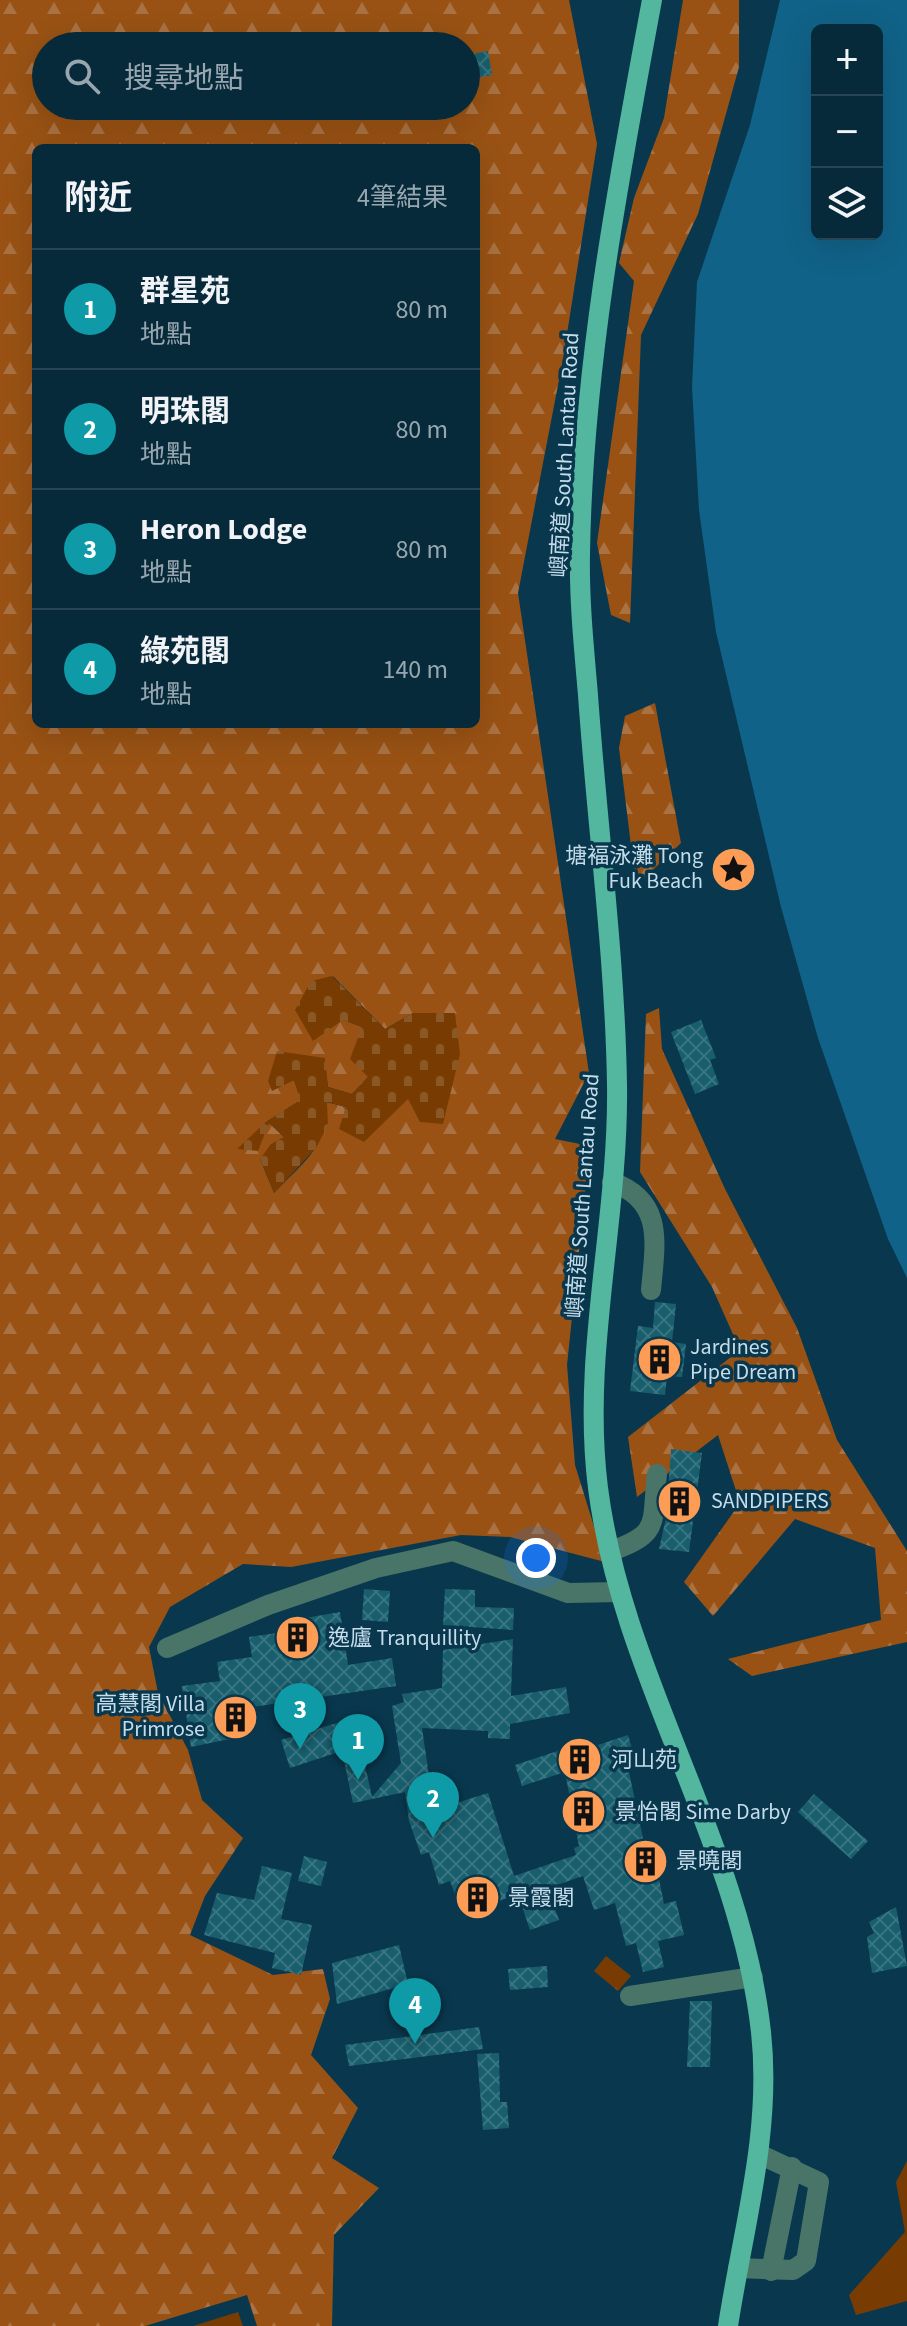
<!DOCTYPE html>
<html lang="zh-TW">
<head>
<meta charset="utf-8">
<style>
	:root { --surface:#072a3a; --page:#103242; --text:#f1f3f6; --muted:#98a7af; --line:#284654; --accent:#fd9d55 }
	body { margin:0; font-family:"Source Sans 3","Noto Sans TC",sans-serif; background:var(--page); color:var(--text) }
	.controls { position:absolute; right:24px; top:24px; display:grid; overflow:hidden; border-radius:12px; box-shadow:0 8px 32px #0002 }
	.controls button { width:72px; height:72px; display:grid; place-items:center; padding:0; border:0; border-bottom:2px solid var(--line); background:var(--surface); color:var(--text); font:40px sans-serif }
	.you { position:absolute; left:536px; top:1558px; width:28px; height:28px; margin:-20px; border:6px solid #fff; border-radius:50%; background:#1a73e8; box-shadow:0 0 0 12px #1a73e833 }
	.badge { display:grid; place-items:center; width:52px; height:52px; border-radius:50%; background:var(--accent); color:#fff; font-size:26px; font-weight:700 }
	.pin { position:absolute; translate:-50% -66px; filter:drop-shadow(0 2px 4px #0008) }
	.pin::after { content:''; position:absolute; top:42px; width:28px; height:24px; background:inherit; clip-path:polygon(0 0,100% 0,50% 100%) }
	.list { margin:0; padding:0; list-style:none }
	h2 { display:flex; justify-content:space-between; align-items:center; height:104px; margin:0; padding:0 32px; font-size:34px }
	h2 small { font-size:26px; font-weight:400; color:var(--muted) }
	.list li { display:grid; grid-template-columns:52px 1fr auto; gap:24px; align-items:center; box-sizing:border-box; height:120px; padding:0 32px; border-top:2px solid var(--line) }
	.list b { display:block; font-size:30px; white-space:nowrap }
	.list p { margin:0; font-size:26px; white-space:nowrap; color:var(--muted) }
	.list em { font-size:26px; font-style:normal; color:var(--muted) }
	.icon { flex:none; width:44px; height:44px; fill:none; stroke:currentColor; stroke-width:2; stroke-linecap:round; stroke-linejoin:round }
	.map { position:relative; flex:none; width:907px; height:2326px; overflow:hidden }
	.search { position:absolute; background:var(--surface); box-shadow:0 8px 32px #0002; left:32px; top:32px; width:448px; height:88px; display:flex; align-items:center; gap:20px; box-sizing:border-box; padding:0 28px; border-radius:44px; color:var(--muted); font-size:30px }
	.panel { position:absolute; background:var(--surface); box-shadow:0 8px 32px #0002; left:32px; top:144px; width:448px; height:584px; border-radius:12px }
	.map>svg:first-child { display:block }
</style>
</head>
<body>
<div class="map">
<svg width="907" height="2326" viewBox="0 0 907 2326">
	<defs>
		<pattern id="forest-firs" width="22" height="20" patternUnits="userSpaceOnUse" patternTransform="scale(2)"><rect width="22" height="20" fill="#995214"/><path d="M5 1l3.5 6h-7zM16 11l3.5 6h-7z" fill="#aa7242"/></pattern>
		<pattern id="cemetery-stones" width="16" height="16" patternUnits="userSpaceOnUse" patternTransform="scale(2)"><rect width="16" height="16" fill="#783c02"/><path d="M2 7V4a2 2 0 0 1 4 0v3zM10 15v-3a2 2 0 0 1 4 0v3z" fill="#8a5827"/></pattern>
		<pattern id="park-tufts" width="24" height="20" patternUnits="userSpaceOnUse" patternTransform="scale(2)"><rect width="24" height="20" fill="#783c02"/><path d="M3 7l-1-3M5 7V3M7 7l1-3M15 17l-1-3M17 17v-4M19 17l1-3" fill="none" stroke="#8a5827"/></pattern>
		<pattern id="building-cross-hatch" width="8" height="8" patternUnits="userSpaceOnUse" patternTransform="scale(2)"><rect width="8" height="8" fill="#185e6d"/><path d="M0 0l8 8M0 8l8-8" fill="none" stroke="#387482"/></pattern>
	</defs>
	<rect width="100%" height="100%" fill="#09384e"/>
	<g fill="#783c02">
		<polygon points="907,2161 907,2301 856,2315 849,2295 905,2232 896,2182"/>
		<polygon points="238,2312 243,2326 193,2326"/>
	</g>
	<g fill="url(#forest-firs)" fill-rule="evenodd">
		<path d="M0,0H569L597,144L563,359L518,593L589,1073L555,1139L590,1146L567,1365L575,1465L605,1562L510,1537L461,1535L291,1567L243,1564L170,1607L149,1647L158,1693L188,1750L202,1800L243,1838L205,1896L190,1935L273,1975L323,1969L330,1999L311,2055L358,2108L332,2158L379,2188L334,2235L332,2326H257L247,2295L145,2326H0ZM46,46H466V106H46ZM36,148H476V724H36ZM333,976L385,1029L413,1013L340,1129L346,1107L326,1102C329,1147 303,1162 274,1193L260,1159L285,1138L269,1123L261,1138L266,1122L301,1100L294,1080L271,1090L324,1058L328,1087L352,1094L368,1077L362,1027L343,1020Z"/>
		<polygon points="683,0 739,0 739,67 698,214 641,335 630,623 611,615 597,543 634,281 619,263 634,198 664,118"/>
		<polygon points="655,703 681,843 636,886 619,748 625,716"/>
		<polygon points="659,1008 662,1049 725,1189 797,1328 837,1440 907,1551 907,1642 752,1676 728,1659 881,1620 875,1548 795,1519 713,1616 684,1582 740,1503 718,1435 637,1497 628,1437 740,1350 712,1287 640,1172 646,1014"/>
	</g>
	<polygon fill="url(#cemetery-stones)" points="332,976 385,1029 413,1013 455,1013 460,1054 443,1124 420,1122 408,1099 364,1142 339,1129 346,1107 327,1102 328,1126 315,1149 274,1193 260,1159 271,1144 284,1137 269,1123 258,1151 237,1149 266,1122 300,1100 294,1080 272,1091 268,1081 277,1051 325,1058 328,1087 352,1094 368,1077 350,1059 362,1027 343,1020 313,1041 295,1010 311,981"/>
	<polygon fill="url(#park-tufts)" points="606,1956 631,1976 618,1991 594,1971"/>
	<path fill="#116288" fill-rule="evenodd" d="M780,0H907V1278L888,1239L818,1038L781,907L716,632L699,510L692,387L697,282L750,125ZM817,30H877V234H817Z"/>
	<g fill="url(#building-cross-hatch)">
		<polygon points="488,51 492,75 466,80 466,55"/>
		<polygon points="701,1020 716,1058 710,1060 719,1084 695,1094 671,1032"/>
		<polygon points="655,1302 676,1304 672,1342 686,1344 682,1377 667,1376 665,1395 630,1391 638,1326 653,1328"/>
		<polygon points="671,1449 702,1453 689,1552 659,1549 666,1518"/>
		<polygon points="364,1589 390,1591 388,1622 362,1620"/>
		<polygon points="445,1589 475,1590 475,1607 514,1608 513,1630 443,1625"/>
		<polygon points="340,1612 348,1665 392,1658 396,1686 245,1708 249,1735 191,1747 182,1686 220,1681 217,1662 252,1657 249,1637 284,1632 282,1622"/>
		<polygon points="513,1639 511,1696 566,1687 570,1713 510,1724 510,1739 488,1738 488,1731 422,1728 434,1810 488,1793 514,1876 576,1855 574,1848 579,1846 565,1772 522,1786 515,1765 576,1745 587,1743 589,1748 628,1735 634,1755 626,1758 644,1843 652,1842 664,1904 676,1901 684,1935 658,1941 664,1967 643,1972 636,1943 626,1946 615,1903 594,1910 583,1876 548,1888 559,1920 530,1930 518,1894 463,1915 450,1881 439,1885 429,1852 421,1855 409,1821 405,1792 353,1803 344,1761 363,1756 372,1797 401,1763 392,1706 404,1702 402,1694 442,1688 443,1650"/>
		<polygon points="353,1718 357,1746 290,1768 281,1740"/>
		<polygon points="814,1794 868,1841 851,1859 798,1812"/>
		<polygon points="304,1856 327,1862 321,1886 298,1881"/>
		<polygon points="262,1866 292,1873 281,1919 312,1925 301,1975 272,1968 275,1953 204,1935 217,1893 254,1900"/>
		<polygon points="896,1907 907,1966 872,1973 867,1937 874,1933 869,1922"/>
		<polygon points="399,1945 408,1984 337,2004 332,1963"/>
		<polygon points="547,1966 548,1987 510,1990 508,1969"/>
		<polygon points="690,2001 712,2001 710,2067 687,2067"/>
		<polygon points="479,2027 483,2049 349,2066 345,2045"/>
		<polygon points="499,2053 500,2102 507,2102 509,2128 483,2130 477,2054"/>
	</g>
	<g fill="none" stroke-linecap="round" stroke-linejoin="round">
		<g stroke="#497569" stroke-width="20">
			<path d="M612,1182C665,1201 655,1244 651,1290"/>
			<path d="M609,1552C662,1533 651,1525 657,1474"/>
			<polyline points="167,1648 268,1605 376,1568 453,1551 568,1593 620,1592"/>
			<polyline points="630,1996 753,1977"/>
			<polyline points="738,2268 793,2270 806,2261 819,2182 759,2154"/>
			<polyline points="771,2271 792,2167"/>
		</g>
		<path stroke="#53b69e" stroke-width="20" d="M652,0C618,183 583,366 580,553C579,600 584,648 588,695C597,825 615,955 617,1085C619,1220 581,1354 598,1488C622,1677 740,1842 761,2032C772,2132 743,2228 728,2326"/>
	</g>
	<defs>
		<symbol id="sight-disc" viewBox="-11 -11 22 22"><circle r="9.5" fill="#fd9d55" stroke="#09384e"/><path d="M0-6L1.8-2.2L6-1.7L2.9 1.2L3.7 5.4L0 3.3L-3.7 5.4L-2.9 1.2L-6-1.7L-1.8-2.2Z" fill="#111"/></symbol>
		<symbol id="building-disc" viewBox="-11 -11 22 22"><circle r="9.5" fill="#fd9d55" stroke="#09384e"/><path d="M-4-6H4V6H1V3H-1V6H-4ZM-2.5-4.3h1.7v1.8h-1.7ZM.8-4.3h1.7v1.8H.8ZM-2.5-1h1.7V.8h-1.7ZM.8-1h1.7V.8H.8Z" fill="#111"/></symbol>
	</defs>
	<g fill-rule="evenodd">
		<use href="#sight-disc" x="708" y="844" width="51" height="51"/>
		<use href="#building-disc" x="634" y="1334" width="51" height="51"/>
		<use href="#building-disc" x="654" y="1476" width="51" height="51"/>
		<use href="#building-disc" x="272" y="1612" width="51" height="51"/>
		<use href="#building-disc" x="210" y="1692" width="51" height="51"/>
		<use href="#building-disc" x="554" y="1734" width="51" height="51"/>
		<use href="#building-disc" x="558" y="1786" width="51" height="51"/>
		<use href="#building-disc" x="620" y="1836" width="51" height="51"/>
		<use href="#building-disc" x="452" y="1872" width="51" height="51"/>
	</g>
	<g text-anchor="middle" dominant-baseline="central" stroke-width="7" stroke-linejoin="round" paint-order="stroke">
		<g font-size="22" fill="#c5dcea" stroke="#09384e">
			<text transform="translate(565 455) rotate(-87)">嶼南道 South Lantau Road</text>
			<text transform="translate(583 1196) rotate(-86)">嶼南道 South Lantau Road</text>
		</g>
		<g font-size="22" fill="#c5dcea" stroke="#09384e" text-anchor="start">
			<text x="703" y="856" text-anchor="end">塘褔泳灘 Tong<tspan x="703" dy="25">Fuk Beach</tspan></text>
			<text x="690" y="1347">Jardines<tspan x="690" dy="25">Pipe Dream</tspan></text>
			<text x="711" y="1501">SANDPIPERS</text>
			<text x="328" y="1638">逸廬 Tranquillity</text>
			<text x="205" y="1704" text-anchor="end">高慧閣 Villa<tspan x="205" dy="25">Primrose</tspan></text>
			<text x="611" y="1760">河山苑</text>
			<text x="615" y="1812">景怡閣 Sime Darby</text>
			<text x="676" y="1861">景曉閣</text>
			<text x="508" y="1898">景霞閣</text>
		</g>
	</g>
</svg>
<div class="controls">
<button>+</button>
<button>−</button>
<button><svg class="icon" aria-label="layers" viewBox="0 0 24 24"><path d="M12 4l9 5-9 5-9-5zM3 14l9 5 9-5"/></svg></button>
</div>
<div class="you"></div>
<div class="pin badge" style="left:358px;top:1780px;background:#0f9aa8">1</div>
<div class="pin badge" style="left:433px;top:1838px;background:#0f9aa8">2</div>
<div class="pin badge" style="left:300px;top:1749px;background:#0f9aa8">3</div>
<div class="pin badge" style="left:415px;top:2044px;background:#0f9aa8">4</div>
<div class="search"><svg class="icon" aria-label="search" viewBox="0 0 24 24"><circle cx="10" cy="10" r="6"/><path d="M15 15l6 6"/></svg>搜尋地點</div>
<section class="panel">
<h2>附近<small>4筆結果</small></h2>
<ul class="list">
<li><span class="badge" style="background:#0f9aa8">1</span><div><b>群星苑</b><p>地點</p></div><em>80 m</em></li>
<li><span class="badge" style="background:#0f9aa8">2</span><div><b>明珠閣</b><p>地點</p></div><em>80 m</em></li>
<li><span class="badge" style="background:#0f9aa8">3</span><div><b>Heron Lodge</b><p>地點</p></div><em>80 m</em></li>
<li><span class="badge" style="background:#0f9aa8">4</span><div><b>綠苑閣</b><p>地點</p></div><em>140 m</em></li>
</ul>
</section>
</div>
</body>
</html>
